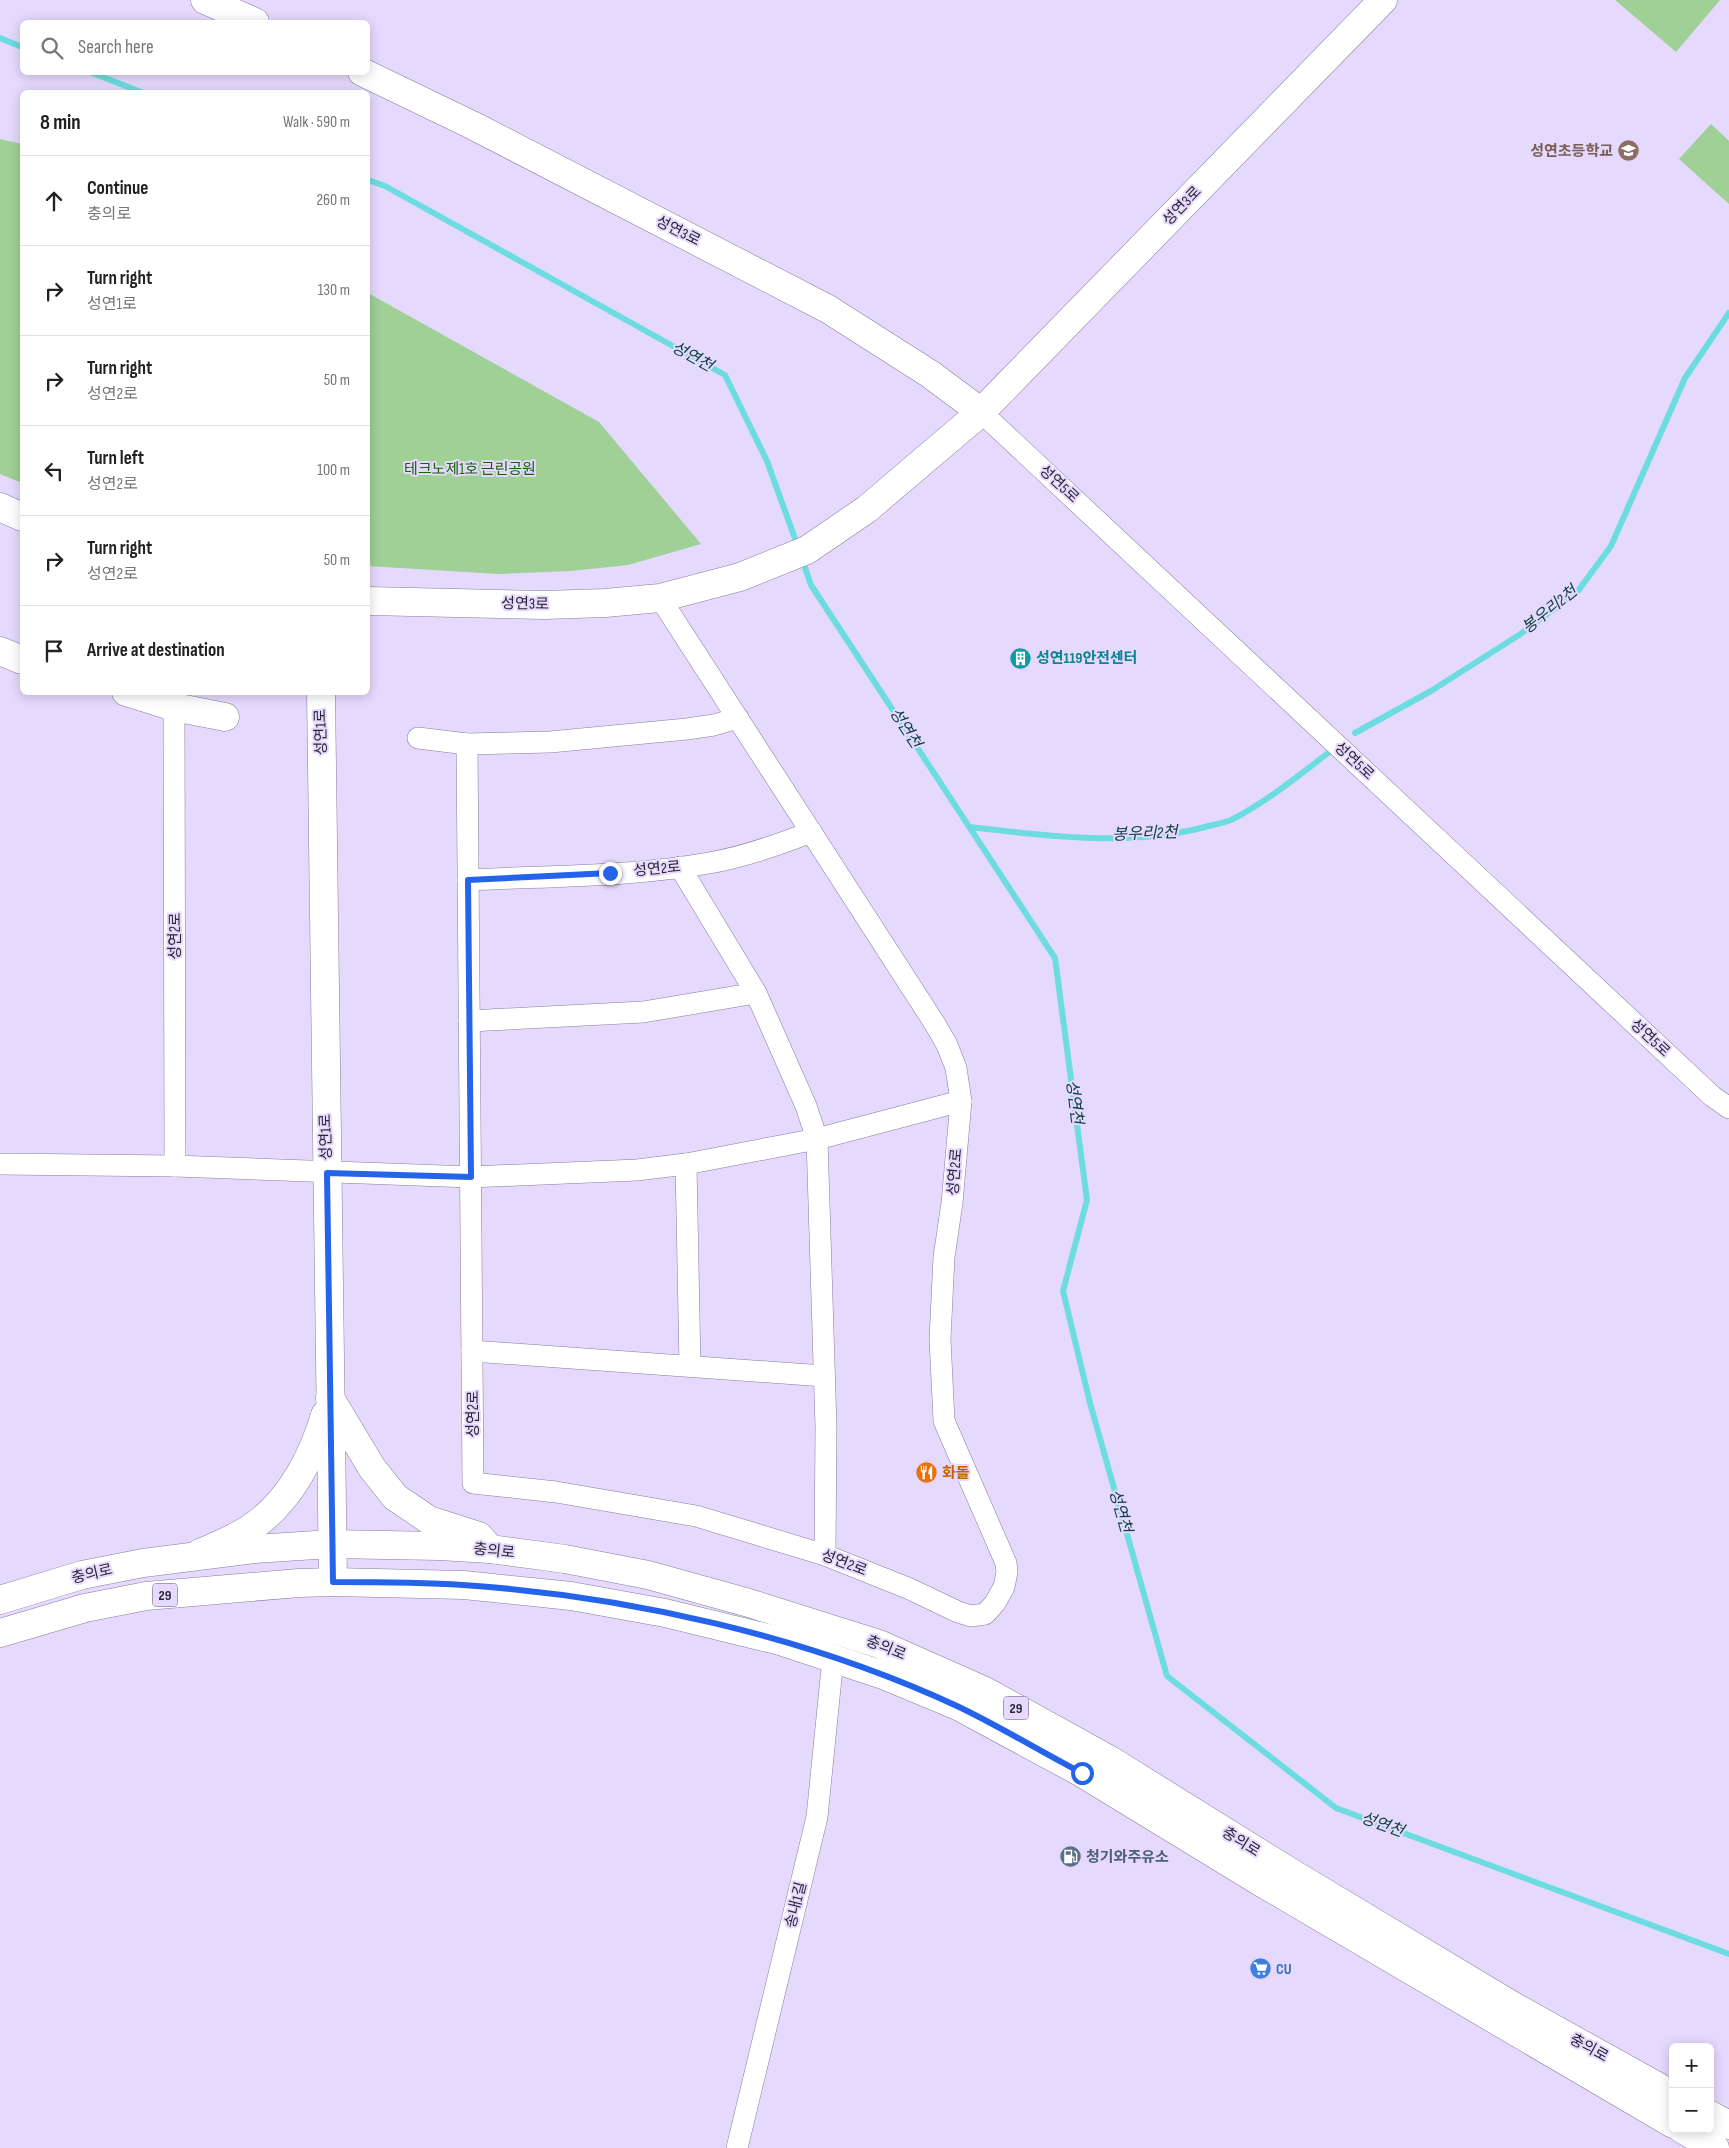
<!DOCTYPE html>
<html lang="en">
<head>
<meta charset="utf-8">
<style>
	:root { --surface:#fff; --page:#f2f2f2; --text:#222; --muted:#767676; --line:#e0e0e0 }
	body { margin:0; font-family:"Sofia Sans Condensed","Noto Sans KR",sans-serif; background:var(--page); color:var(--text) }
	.controls { position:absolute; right:15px; bottom:15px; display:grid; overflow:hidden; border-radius:8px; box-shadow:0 2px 12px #0003 }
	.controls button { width:45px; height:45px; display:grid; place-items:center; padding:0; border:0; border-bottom:1px solid var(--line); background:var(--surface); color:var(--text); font:25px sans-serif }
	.stop { position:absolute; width:15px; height:15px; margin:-11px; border:4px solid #2563eb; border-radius:50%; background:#fff }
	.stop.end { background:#2563eb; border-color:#fff; box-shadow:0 1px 5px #0008 }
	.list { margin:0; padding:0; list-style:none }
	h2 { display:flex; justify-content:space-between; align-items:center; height:65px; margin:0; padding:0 20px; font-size:21px }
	h2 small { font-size:16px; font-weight:400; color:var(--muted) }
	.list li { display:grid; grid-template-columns:32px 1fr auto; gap:15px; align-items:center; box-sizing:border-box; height:90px; padding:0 20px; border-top:1px solid var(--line) }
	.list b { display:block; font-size:19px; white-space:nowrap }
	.list p { margin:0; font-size:16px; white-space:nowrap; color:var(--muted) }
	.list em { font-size:16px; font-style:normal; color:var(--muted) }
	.icon { flex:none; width:28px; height:28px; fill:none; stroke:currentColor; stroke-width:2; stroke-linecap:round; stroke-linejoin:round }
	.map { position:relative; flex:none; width:1729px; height:2148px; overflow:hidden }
	.search { position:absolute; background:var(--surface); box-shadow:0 2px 12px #0003; left:20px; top:20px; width:350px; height:55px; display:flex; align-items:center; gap:12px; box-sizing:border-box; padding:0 18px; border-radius:8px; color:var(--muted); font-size:19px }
	.panel { position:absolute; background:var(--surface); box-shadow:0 2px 12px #0003; left:20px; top:90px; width:350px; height:605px; border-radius:8px }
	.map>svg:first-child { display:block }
</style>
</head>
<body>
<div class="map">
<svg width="1729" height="2148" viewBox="0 0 1729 2148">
	<rect width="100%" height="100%" fill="#e5d9fd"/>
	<g fill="#9fd096">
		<polygon points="1615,0 1720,0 1676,52"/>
		<polygon points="1711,124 1729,141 1729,204 1679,159"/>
		<polygon points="0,139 22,144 22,483 0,474"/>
		<polygon points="368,293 599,422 701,544 628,565 571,571 498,574 368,566"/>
	</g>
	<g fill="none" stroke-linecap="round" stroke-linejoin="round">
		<g stroke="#6cdce0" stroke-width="6">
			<polyline points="0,38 22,47"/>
			<polyline points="90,72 141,92"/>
			<polyline points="368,180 385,186 725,375 767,461 798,547"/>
			<polyline points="802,559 811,585 1055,958 1087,1200 1063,1291 1090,1403 1167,1676 1336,1808 1729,1954"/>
			<polyline points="1355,733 1431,691 1519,635 1578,591 1611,546 1685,378 1729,313"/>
			<path d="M970,827C1046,836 1129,847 1205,827C1213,825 1223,823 1231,820C1266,802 1297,777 1328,753"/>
		</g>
		<defs>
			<g id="street">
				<polyline points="981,412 1712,1096 1729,1108"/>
				<polyline points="174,707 175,1166"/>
				<polyline points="418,738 467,744 550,742 687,729 714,725 738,718"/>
				<polyline points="467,744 473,1483 556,1492 696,1516 825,1555 910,1589 958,1612 971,1616 985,1614 995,1603 1004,1587 1007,1572 1006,1563 944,1421 940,1339 944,1257 952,1203 961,1101 956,1068 947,1045 935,1024 660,598"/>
				<polyline points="680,867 756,993 806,1106 817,1139 826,1427 825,1555"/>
				<path d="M468,880C548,876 630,877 709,863C744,857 778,845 811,832"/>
				<polyline points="469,1021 643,1012 756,993"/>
				<polyline points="0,1164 175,1166 471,1177 637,1170 686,1164 817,1139 961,1101"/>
				<polyline points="686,1164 690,1366"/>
				<polyline points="472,1351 824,1376"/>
				<polyline points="737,2148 817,1817 833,1658"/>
			</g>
			<g id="secondary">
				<polyline points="205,0 255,22"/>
				<polyline points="362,72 474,126 828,309 930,374 981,412"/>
				<polyline points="0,507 22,517"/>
				<polyline points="368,601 545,605 605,603 660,598 740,577 807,550 867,509 981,412 1383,0"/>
				<polyline points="0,651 22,660"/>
				<polyline points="126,692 174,707 225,717"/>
				<polyline points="321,692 333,1582"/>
				<polyline points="330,1398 372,1468 395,1497 429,1520 479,1536 490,1549"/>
				<path d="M200,1553C219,1545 239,1537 255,1525C291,1499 313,1456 325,1415"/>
			</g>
			<g id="primary">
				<polyline points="0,1600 82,1575 143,1563 254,1549 331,1544 439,1546 490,1549 565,1559 648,1575 749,1603 879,1644 985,1691 1110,1760 1295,1875 1513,2006 1673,2095"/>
				<polyline points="0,1633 85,1608 146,1596 299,1583 333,1582 464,1585 571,1596 665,1613 780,1641 886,1676 958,1706 1082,1773 1264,1884 1673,2124"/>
				<polyline points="1710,2115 1729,2125"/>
				<polyline points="1682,2129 1715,2148"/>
			</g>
		</defs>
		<use href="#street" stroke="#877d9d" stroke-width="22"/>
		<use href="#secondary" stroke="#877d9d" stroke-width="29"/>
		<use href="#primary" stroke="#877d9d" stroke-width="29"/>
		<use href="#street" stroke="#fff" stroke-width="21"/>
		<use href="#secondary" stroke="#fff" stroke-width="28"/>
		<use href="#primary" stroke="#fff" stroke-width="28"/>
	</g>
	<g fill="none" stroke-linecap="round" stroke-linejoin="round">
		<path stroke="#2563eb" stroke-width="6" d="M610,873L468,880L471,1177L327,1173L333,1582C377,1582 420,1582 463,1585C628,1596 806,1636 957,1706C999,1726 1040,1751 1082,1773"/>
	</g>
	<defs>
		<symbol id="school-disc" viewBox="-11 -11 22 22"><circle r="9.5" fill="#8d6e63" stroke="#e5d9fd"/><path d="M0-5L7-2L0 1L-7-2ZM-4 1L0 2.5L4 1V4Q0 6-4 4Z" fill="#fff"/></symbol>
		<symbol id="building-disc" viewBox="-11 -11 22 22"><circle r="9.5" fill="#0f9aa8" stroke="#e5d9fd"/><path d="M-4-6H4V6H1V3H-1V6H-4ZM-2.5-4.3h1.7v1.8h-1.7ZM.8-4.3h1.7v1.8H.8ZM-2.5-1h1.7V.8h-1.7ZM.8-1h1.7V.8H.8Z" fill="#fff"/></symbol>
		<symbol id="restaurant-disc" viewBox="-11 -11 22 22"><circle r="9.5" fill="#e8710a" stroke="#e5d9fd"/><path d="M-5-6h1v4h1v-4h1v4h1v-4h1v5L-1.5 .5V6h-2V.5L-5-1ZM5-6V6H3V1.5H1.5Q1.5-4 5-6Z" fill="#fff"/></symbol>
		<symbol id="fuel-disc" viewBox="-11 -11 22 22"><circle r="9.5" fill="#5c6f8a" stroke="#e5d9fd"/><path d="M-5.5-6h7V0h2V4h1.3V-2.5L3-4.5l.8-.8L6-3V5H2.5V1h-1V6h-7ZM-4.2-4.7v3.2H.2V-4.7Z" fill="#fff"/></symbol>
		<symbol id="supermarket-disc" viewBox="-11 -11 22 22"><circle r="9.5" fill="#3f7fe0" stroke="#e5d9fd"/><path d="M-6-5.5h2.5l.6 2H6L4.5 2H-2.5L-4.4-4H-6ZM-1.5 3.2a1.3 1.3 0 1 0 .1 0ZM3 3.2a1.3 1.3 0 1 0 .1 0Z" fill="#fff"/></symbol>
	</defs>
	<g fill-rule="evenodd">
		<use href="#school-disc" x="1616" y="138" width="25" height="25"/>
		<use href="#building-disc" x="1008" y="646" width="25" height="25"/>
		<use href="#restaurant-disc" x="914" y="1460" width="25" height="25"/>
		<use href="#fuel-disc" x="1058" y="1844" width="25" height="25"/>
		<use href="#supermarket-disc" x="1248" y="1956" width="25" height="25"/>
	</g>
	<g text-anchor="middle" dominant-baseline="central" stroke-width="4" stroke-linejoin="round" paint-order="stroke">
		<g fill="#e5d9fd" stroke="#615b6f" stroke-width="1">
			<rect x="152.5" y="1583.5" width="25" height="23" rx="4"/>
			<rect x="1003.5" y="1696.5" width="25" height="23" rx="4"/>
		</g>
		<g font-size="14" font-weight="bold" fill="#292532">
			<text x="165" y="1595">29</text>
			<text x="1016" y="1708">29</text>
		</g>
		<g font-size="15" font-weight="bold" fill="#785e54" stroke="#e5d9fd" text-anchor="end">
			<text x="1613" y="151">성연초등학교</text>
		</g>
		<g font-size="15" fill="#292532" stroke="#e5d9fd">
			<text transform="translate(1182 206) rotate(-46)">성연3로</text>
			<text transform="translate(678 231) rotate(27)">성연3로</text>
			<text transform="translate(1059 484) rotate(43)">성연5로</text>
			<text transform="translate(525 604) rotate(1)">성연3로</text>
			<text transform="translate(321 732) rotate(-91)">성연1로</text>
			<text transform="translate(1354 761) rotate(43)">성연5로</text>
			<text transform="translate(657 869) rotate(-5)">성연2로</text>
			<text transform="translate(175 936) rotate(-90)">성연2로</text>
			<text transform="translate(1650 1038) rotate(43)">성연5로</text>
			<text transform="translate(326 1137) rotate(-91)">성연1로</text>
			<text transform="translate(955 1172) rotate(-85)">성연2로</text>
			<text transform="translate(473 1414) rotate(-90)">성연2로</text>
			<text transform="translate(494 1551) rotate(6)">충의로</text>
			<text transform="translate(844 1563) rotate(21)">성연2로</text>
			<text transform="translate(92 1574) rotate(-13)">충의로</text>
			<text transform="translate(886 1648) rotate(22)">충의로</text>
			<text transform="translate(1241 1842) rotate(32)">충의로</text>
			<text transform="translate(796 1905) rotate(-76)">송내1길</text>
			<text transform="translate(1589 2048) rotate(29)">충의로</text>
		</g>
		<g font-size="15" fill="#1a600a" stroke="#e5d9fd">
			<text x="470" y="469">테크노제1호 근린공원</text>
		</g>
		<g font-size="15" font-weight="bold" fill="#0d838f" stroke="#e5d9fd" text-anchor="start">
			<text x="1036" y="658">성연119안전센터</text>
		</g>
		<g font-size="15" font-weight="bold" fill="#c56008" stroke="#e5d9fd" text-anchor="start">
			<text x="942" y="1473">화돌</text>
		</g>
		<g font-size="15" font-weight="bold" fill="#4e5e75" stroke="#e5d9fd" text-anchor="start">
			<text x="1086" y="1857">청기와주유소</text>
		</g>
		<g font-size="15" font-weight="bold" fill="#366cbe" stroke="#e5d9fd" text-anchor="start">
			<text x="1276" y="1969">CU</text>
		</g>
		<g font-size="16" font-style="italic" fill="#0c4143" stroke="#e5d9fd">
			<text transform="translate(692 357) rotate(29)">성연천</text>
			<text transform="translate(1550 610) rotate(-39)">봉우리2천</text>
			<text transform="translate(905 728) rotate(57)">성연천</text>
			<text transform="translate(1145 834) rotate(-2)">봉우리2천</text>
			<text transform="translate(1074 1102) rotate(83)">성연천</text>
			<text transform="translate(1120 1511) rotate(74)">성연천</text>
			<text transform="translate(1382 1825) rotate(20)">성연천</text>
		</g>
	</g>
</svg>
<div class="controls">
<button>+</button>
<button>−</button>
</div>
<div class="stop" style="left:1082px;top:1773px"></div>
<div class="stop end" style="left:610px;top:873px"></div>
<div class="search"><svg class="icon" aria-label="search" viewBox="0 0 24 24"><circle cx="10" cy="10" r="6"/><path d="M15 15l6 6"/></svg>Search here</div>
<section class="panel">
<h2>8 min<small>Walk · 590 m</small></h2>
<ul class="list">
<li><svg class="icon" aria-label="ahead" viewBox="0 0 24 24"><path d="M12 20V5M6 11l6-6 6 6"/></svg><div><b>Continue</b><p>충의로</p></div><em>260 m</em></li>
<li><svg class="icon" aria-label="right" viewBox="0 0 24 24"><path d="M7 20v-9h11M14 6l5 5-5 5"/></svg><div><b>Turn right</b><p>성연1로</p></div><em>130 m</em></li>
<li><svg class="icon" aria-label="right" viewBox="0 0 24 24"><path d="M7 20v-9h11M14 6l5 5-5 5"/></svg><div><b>Turn right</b><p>성연2로</p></div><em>50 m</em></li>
<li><svg class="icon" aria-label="left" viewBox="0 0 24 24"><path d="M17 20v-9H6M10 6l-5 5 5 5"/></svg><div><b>Turn left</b><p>성연2로</p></div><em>100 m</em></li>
<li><svg class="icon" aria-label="right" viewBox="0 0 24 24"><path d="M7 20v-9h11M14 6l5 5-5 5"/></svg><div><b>Turn right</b><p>성연2로</p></div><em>50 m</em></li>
<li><svg class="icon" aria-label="arrive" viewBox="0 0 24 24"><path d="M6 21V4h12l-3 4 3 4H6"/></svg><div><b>Arrive at destination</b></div></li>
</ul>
</section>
</div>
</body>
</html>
